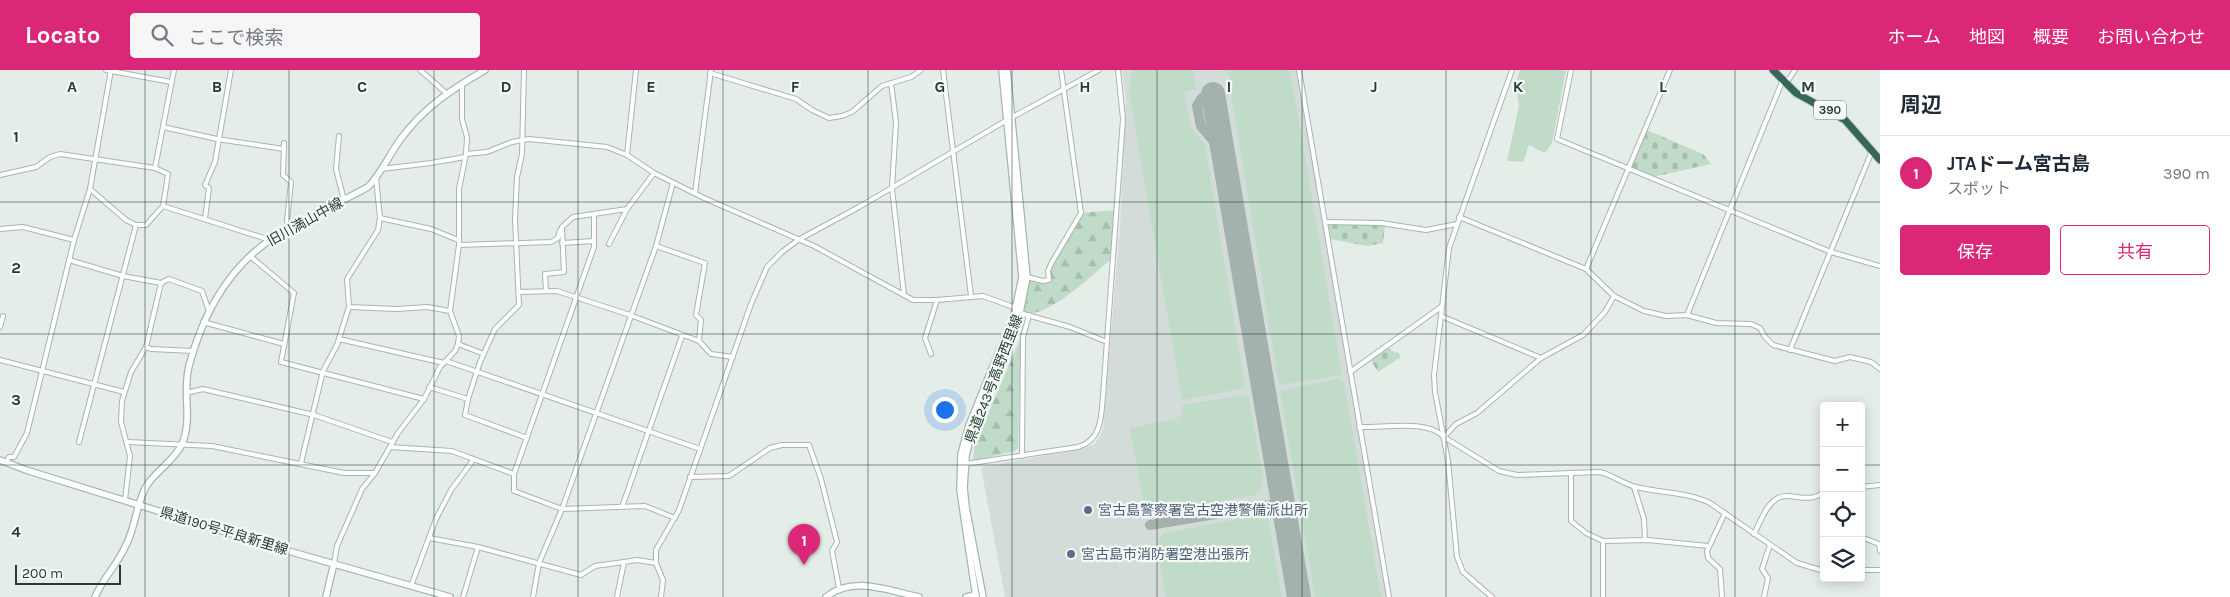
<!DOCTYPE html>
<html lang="ja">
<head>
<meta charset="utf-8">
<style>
	:root { --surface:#fff; --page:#f6f6f7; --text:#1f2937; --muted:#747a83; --line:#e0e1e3; --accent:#db2777 }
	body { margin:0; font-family:Karla,"Noto Sans JP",sans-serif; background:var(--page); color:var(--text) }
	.controls { position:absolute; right:15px; bottom:15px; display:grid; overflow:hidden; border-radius:5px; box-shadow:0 2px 12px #0003 }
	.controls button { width:45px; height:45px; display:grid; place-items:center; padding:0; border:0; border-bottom:1px solid var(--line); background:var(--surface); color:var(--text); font:25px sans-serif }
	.scale { position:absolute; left:15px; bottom:12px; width:106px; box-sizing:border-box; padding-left:5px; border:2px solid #263d36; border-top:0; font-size:14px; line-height:18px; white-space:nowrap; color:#263d36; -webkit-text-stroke:4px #f5f9f7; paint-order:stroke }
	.you { position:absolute; left:944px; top:339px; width:18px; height:18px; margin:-12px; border:4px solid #fff; border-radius:50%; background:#1a73e8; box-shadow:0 0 0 8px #1a73e833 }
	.badge { display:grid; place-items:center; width:32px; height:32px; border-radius:50%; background:var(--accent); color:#fff; font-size:16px; font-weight:700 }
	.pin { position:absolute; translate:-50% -41px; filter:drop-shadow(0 1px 2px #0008) }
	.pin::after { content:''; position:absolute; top:26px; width:18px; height:15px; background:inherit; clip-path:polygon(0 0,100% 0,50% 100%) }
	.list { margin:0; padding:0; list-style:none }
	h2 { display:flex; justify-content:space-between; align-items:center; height:65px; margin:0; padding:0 20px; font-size:21px }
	h2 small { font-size:16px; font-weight:400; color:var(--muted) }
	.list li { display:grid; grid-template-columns:32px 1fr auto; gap:15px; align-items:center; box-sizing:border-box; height:75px; padding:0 20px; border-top:1px solid var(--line) }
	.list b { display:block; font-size:19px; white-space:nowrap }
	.list p { margin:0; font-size:16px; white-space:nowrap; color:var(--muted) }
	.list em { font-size:16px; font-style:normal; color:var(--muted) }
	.actions { display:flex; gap:10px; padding:15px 20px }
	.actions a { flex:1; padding:11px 0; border:1px solid var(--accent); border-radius:5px; text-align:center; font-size:18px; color:var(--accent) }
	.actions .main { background:var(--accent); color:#fff }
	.icon { flex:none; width:28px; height:28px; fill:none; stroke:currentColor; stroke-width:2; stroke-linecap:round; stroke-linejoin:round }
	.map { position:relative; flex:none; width:1880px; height:527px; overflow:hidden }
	header { display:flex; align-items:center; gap:30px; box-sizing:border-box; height:70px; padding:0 25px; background:var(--accent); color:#fff }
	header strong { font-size:24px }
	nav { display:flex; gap:28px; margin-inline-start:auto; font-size:18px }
	.search { width:350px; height:45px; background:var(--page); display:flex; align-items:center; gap:12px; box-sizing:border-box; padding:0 18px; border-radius:5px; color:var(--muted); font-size:19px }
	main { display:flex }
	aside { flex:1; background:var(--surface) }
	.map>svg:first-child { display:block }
</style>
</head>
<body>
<header>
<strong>Locato</strong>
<div class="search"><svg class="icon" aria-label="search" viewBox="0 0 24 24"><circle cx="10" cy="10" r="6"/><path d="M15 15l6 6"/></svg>ここで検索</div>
<nav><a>ホーム</a><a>地図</a><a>概要</a><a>お問い合わせ</a></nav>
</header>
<main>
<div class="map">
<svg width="1880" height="527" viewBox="0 0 1880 527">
	<defs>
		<pattern id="forest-firs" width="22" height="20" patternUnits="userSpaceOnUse" patternTransform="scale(1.25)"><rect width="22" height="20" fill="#c0dbc7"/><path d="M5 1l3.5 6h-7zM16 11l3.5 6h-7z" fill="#a5bdac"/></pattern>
		<pattern id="cemetery-stones" width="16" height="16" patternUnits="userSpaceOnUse" patternTransform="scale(1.25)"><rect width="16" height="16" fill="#c0dbc7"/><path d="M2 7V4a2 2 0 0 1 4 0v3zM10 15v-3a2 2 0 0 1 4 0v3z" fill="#a5bdac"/></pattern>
	</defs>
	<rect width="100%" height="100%" fill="#e5ede9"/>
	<polygon fill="#d3dcd8" points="1122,0 1296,0 1387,527 1005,527 981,397 1082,379 1095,374 1103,360 1120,156 1126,31"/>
	<g fill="#c0dbc7">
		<polygon points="1132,0 1193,0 1196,19 1184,22 1191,58 1205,75 1245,318 1182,330 1129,22"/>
		<polygon points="1225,0 1290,0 1342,305 1279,315 1228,3"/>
		<polygon points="1520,0 1566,0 1552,73 1545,83 1529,75 1523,92 1507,91 1519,36 1516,13"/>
		<polygon points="1340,308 1344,312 1381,527 1315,527 1280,321"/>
		<polygon points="1246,325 1249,329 1263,409 1261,420 1255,425 1145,445 1130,358 1176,349 1182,344 1182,335"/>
		<polygon points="1259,445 1268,448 1282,527 1166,527 1157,480 1157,475 1164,463"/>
	</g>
	<g fill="url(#forest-firs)">
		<path d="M1116,140L1113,187C1093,204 1047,251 1020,243L1027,207L1043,211L1049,210L1048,201L1081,143Z"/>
		<polygon points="1021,267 1018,378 1015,381 973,391 974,377"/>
	</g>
	<g fill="url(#cemetery-stones)">
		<polygon points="1647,60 1703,84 1711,94 1653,107 1630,98"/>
		<polygon points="1358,154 1385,156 1383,173 1367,176 1330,169 1328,155"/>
		<polygon points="1388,277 1395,283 1398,282 1401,287 1378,302 1370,289"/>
	</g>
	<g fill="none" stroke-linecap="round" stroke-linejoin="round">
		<g stroke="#a3b2ad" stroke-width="10">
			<polyline points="1215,34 1209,27 1202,28 1197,36 1201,56 1223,82"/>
			<polyline points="1150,455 1281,433"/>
		</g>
		<polyline stroke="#a3b2ad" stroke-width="24" points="1213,24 1299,527"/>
		<defs>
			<g id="street">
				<polyline points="106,0 171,12"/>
				<polyline points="420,0 446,23"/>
				<polyline points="943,0 971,226"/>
				<polyline points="1299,0 1389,527"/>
				<polyline points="1571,0 1557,69 1831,182 1880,196"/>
				<polyline points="710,3 796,29 812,40 829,48 842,46 852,42 882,16 911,7 921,0"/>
				<polyline points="891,13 896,52 892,118 904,225"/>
				<polyline points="163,57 217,69 284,79"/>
				<polyline points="339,66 336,99 344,130"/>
				<polyline points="284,73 283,105 291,112 287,151 290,158"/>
				<polyline points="466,84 487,82 512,72 529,69 607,77 627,85 654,103 704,128 814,176 913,230 937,230 983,226 1016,238 1020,243 1070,257 1107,272"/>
				<polyline points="627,85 636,0"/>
				<polyline points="155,98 174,0"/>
				<polyline points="381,99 431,93 465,87"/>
				<polyline points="0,105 36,97 50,87 60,84 155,98 168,104 163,136"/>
				<polyline points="90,119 126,150 136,155 146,155 163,136 270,170"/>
				<polyline points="695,123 711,0"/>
				<polyline points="594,145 594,177 514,404 514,421 562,439 645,436 675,448"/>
				<polyline points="1459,147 1586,199 1614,226 1644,241 1666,246 1687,245 1716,253 1751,254 1760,258 1765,267 1773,275 1835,291 1850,287 1871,292 1880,299"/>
				<polyline points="205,148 209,118 205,115 215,92 231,0"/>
				<polyline points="380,148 431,159 458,170"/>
				<polyline points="1325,152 1381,153 1426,160 1457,154"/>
				<polyline points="0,159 23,157 74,170"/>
				<polyline points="562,173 594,171"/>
				<polyline points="609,174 627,139 654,103"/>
				<polyline points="459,175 551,172 558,168 560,160"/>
				<polyline points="656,176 705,193 696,245 701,250 699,271"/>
				<polyline points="250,186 294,223 281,292 424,329"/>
				<polyline points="69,190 123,206 161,213 146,277 131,302 122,331 121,352 130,386 125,430"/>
				<polyline points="1586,199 1670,0"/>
				<polyline points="1027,207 1043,211 1049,210 1048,201 1052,192 1081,143 1061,0"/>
				<polyline points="161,213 169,209 202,221 209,241"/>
				<polyline points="546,221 545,204 564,202 562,157 573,147 627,139"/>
				<polyline points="519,222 557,221 630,245 699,271 711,284 733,287"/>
				<polyline points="349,237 397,239 427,237 450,241"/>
				<polyline points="1687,245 1782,12 1789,9 1795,0"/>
				<polyline points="1441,246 1541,288"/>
				<polyline points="203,252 284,274"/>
				<polyline points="0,257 3,246"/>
				<polyline points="339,269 444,293"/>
				<polyline points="458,274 484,284"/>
				<polyline points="146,277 151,279 193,281"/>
				<polyline points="1790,280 1872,81"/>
				<polyline points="931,284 925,268 937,230"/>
				<polyline points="0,290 124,322"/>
				<polyline points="446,291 700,379"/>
				<polyline points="1350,302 1441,237"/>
				<polyline points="429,317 468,329 480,292 495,259 519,235 515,149 517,107 522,84 524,0"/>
				<polyline points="186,323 203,319 314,345 392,372"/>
				<polyline points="468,329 465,345 527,368"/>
				<path d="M1359,357C1383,358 1428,349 1444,367L1499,401L1517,405L1600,402C1613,405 1623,414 1636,417C1660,423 1688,422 1710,433L1797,493L1824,501"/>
				<polyline points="1445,366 1456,354 1477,343 1541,288 1583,265 1605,242 1614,226"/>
				<polyline points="79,372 136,155"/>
				<polyline points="128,372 212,376 344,403 375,403"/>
				<polyline points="390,377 452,381 514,404"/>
				<polyline points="1022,386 1023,267 1029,245"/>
				<polyline points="6,392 9,387 14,387 27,363 74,170 90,119 111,0"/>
				<polyline points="301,393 323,301 337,275 349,237 347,209 378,160 380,148 376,108"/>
				<path d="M965,394L1078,377C1102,370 1101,347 1103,326L1123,49L1118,0"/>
				<polyline points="1571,403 1571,451 1586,463 1603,471 1648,470 1708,476"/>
				<polyline points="690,407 729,406 770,378 782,375 809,375 821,409 837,472 832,481 839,518"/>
				<polyline points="1634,417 1644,449 1645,470"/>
				<polyline points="1861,417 1880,415"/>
				<polyline points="622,437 682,266"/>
				<path d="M1754,464C1760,453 1765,437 1775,430C1789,419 1806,436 1824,422"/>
				<polyline points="1861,467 1879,474 1880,481"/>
				<polyline points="429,468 478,477 581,505 595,496 624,492"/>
				<polyline points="334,493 337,476 362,419 375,403 398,363 424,329 440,297 455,281 458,274 459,266 450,241 459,175 459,119 466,84 467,67 462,49 462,15"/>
				<polyline points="1861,500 1880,500"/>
				<polyline points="411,516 436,449 451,420 474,389"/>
				<polyline points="463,527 478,477"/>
				<polyline points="533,527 539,493 562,439 656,176 673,113"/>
				<polyline points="617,527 624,492 637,490 656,493"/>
				<polyline points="661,527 663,510 656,493 656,480 679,440 751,234 767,197 782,182 798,170 859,137 1007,50 1099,0"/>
				<polyline points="1492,527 1463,502 1457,487 1448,391 1435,322 1434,305 1449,178 1512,0"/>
				<polyline points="1603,527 1603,471"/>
				<polyline points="1722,527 1720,499 1708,488 1707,481 1725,443"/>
				<polyline points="1764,527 1768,508 1762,499 1770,475"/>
			</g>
			<g id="secondary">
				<polyline points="0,390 26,400 271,476 450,527"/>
				<path d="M95,527C103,508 118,494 126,475C136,456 136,433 147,415C157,400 174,391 182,374C193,349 182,322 189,296C203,243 231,192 281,163C309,146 339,133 368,117C381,104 389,85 400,70C423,38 452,19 485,0"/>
				<polyline points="326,527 334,493"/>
				<path d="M826,527C853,505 889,521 919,527"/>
				<polyline points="966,527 976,525"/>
				<polyline points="976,527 960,420 961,384 969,355 1014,245 1022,207 1002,0"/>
				<polyline points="983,527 966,437 964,418 966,386 973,356 1020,243 1027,207 1007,0"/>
			</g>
			<polyline id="highway" points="1773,0 1796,23 1845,50 1880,90"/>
		</defs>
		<use href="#street" stroke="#a8b5b0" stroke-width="6"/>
		<use href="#secondary" stroke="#a4b7b0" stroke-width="8"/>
		<use href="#highway" stroke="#c2c9c7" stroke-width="9"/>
		<use href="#street" stroke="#fff" stroke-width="4"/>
		<use href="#secondary" stroke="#fff" stroke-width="5.5"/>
		<use href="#highway" stroke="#35665b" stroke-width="7"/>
	</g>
	<path fill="none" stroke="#263d36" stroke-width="1" stroke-opacity="0.55" d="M145,0V527M289,0V527M434,0V527M578,0V527M723,0V527M868,0V527M1012,0V527M1157,0V527M1302,0V527M1446,0V527M1591,0V527M1735,0V527M0,132H1880M0,264H1880M0,395H1824M1861,395H1880"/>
	<g fill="#5c6f8a" stroke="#f5f9f7" stroke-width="2">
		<circle cx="1088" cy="440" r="5"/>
		<circle cx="1071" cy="484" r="5"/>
	</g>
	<g text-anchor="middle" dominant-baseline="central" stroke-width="4.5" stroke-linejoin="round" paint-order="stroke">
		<rect fill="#f5f9f7" stroke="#647570" stroke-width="1" x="1814" y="30.5" width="32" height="19" rx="4"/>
		<g font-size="12" font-weight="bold" fill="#263d36">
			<text x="1830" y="40">390</text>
		</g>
		<g font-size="14" fill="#263d36" stroke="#f5f9f7">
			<text transform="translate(305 152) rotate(-29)">旧川満山中線</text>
			<text transform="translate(994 309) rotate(-69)">県道243号高野西里線</text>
			<text transform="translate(224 461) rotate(17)">県道190号平良新里線</text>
		</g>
		<g font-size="14" fill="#4e5e75" stroke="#f5f9f7" text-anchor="start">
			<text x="1098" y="440">宮古島警察署宮古空港警備派出所</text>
			<text x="1081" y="484">宮古島市消防署空港出張所</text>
		</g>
	</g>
	<g font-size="16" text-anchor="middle" font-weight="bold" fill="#263d36" stroke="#f5f9f7" stroke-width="4.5" stroke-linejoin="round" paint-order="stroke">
		<text x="72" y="22">A</text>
		<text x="217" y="22">B</text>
		<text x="362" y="22">C</text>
		<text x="506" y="22">D</text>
		<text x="651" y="22">E</text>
		<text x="795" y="22">F</text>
		<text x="940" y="22">G</text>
		<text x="1085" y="22">H</text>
		<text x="1229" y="22">I</text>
		<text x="1374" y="22">J</text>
		<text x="1518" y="22">K</text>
		<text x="1663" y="22">L</text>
		<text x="1808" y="22">M</text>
		<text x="16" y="72">1</text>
		<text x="16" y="203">2</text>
		<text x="16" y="335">3</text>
		<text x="16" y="467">4</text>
	</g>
</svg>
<div class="controls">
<button>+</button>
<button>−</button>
<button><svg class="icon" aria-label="locate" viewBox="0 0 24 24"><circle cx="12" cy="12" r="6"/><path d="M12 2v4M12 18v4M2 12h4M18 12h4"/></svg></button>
<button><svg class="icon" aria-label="layers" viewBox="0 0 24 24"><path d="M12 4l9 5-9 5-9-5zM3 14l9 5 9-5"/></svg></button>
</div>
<div class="scale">200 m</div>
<div class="you"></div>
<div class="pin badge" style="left:804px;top:495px">1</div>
</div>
<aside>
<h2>周辺<small></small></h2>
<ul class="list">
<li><span class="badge">1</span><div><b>JTAドーム宮古島</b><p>スポット</p></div><em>390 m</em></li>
</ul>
<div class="actions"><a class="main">保存</a><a>共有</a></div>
</aside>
</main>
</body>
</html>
